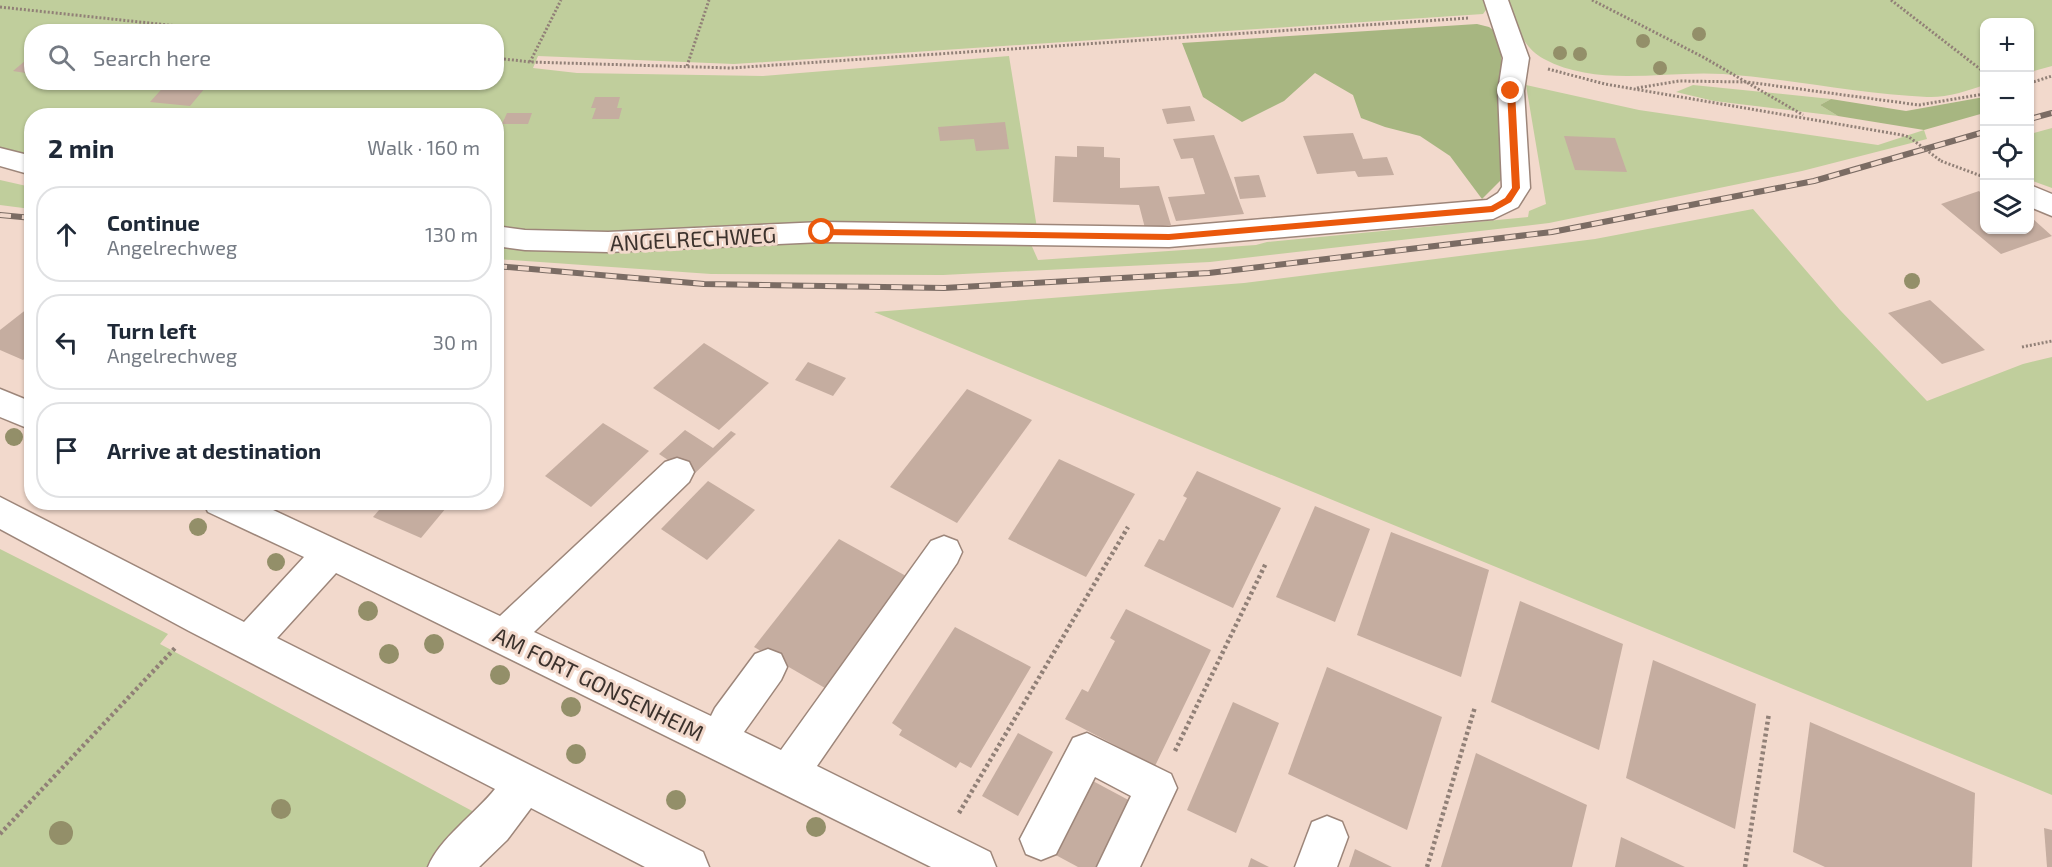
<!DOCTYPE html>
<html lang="en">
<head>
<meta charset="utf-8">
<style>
	:root { --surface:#fff; --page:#f2f2f3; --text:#1f2937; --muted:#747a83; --line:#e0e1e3 }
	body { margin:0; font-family:"Exo 2",sans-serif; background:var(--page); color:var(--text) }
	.controls { position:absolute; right:18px; top:18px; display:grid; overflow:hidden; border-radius:12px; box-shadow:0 2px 4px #0004 }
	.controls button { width:54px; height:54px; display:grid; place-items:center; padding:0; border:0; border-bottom:2px solid var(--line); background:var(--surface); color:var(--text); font:30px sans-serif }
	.stop { position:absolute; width:18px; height:18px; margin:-14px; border:4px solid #ea580c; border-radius:50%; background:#fff }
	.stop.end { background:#ea580c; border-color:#fff; box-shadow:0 2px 6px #0008 }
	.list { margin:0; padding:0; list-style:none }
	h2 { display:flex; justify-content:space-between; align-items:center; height:78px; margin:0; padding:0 24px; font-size:26px }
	h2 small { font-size:20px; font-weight:400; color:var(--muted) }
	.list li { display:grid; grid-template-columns:39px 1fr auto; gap:18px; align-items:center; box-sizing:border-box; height:96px; margin:0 12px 12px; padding:0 12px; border:2px solid var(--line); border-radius:24px }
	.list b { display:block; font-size:22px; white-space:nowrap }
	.list p { margin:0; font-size:20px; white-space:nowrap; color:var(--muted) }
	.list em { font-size:20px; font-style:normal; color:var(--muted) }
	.icon { flex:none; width:33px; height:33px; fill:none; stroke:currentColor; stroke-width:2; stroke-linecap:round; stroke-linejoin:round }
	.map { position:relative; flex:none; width:2052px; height:867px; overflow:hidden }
	.search { position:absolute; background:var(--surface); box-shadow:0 2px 4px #0004; left:24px; top:24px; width:480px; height:66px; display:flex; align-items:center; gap:15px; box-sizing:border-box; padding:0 21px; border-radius:24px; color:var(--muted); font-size:22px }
	.panel { position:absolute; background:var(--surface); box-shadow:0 2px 4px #0004; left:24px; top:108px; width:480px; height:402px; border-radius:24px }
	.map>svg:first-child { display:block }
</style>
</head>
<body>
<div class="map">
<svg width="2052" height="867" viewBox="0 0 2052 867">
	<rect width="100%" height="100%" fill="#f2d9cc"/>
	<g fill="#c0ce9c" fill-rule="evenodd">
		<path d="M0,0H1488L1489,6L1483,14L734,64L538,56L533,68L577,73L763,76L1009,56L1037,228L612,235L497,229L496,116H32L31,158L0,149ZM32,32H496V82H32Z"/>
		<path d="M1504,0H2052V66L2030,72V22H1984V85C1967,91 1946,98 1927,97C1859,94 1791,79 1723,74C1665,70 1598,88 1544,59C1522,47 1514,22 1504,0Z"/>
		<polygon points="1526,85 1639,110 1878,145 1924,130 1927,139 1802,171 1549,223 1210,262 943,275 711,274 497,259 496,243 821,237 1030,242 1038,260 1256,245 1267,242 1528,217 1529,211 1546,204"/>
		<polygon points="1693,85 1831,99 1820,105 1838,116 1714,101 1676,92"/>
		<polygon points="2052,128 2052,188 2030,180 2030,134"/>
		<polygon points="0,180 31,187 31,209 0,205"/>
		<polygon points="1753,209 1840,310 1927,401 2023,364 2052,357 2052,795 874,312 1244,283 1595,239"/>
		<polygon points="0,549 168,634 160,644 476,813 429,867 0,867"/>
	</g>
	<g fill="#a7b681">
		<polygon points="1477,24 1489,27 1500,35 1508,173 1482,199 1450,156 1420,136 1385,127 1361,118 1353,95 1315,73 1284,101 1242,122 1203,97 1182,43"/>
		<polygon points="1984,97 1984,113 1924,130 1838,116 1820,105 1831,99 1906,111"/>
	</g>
	<g fill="#c5ada0">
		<polygon points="32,55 32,74 13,71"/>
		<polygon points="168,82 210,82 190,106 150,102"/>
		<polygon points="595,97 620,97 617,108 622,108 619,119 592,119 596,108 591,108"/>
		<polygon points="1190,106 1195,121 1167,124 1162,109"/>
		<polygon points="288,110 313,114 313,116 283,116"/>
		<polygon points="507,113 532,113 528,124 502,124"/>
		<polygon points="1005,122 1009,149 976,151 974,139 940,141 938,127"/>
		<polygon points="1353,133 1363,159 1387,157 1394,175 1358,177 1355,171 1317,174 1303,136"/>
		<polygon points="1214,135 1244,214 1176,221 1168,197 1205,194 1193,158 1181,159 1173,139"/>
		<polygon points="1564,136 1615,138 1627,172 1575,170"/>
		<polygon points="1077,146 1104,147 1104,157 1120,158 1120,188 1159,186 1171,225 1145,228 1139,205 1053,202 1055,156 1077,157"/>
		<polygon points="1259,175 1266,197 1240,199 1234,177"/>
		<polygon points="1979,191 1984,196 1984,230 2030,230 2030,220 2033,219 2052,236 2001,254 1941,204"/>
		<polygon points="1930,300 1985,350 1942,364 1888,313"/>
		<polygon points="32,305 32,352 23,360 0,350 0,330"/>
		<polygon points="704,343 769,383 719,430 653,388"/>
		<polygon points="808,362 846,378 833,396 795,380"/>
		<polygon points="967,389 1032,420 957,523 890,487"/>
		<polygon points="603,423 649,451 591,507 545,476"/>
		<polygon points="685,430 713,448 731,431 736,434 692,476 659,454"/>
		<polygon points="1059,459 1135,494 1086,577 1008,539"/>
		<polygon points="1197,471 1281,508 1233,608 1144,566 1159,539 1164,541 1187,498 1183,496"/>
		<polygon points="708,481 755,510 707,560 661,529"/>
		<polygon points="386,502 451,502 421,538 373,517"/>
		<polygon points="1315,506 1370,529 1335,622 1276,597"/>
		<polygon points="1391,532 1489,570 1461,677 1357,635"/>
		<polygon points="839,539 906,576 825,688 754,647"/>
		<polygon points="1520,601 1623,644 1599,750 1491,702"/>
		<polygon points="1126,609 1211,650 1155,766 1065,719 1082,689 1088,692 1115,641 1110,638"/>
		<polygon points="955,627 1031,667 971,768 960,762 956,768 899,735 902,730 892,723"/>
		<polygon points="1653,660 1756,704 1735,829 1626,778"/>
		<polygon points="1327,667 1442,717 1407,830 1288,774"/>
		<polygon points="1233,702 1279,723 1236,833 1187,810"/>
		<polygon points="1810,722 1975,793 1972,867 1825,867 1793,852"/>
		<polygon points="1018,733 1053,752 1018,816 982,796"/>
		<polygon points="1476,753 1587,805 1572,867 1441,867"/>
		<polygon points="1091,780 1134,803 1103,867 1078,867 1052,853"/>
		<polygon points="2044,828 2052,830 2052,867 2047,867"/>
		<polygon points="1621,837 1685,867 1615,867"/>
		<polygon points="1355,849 1392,867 1349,867"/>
		<polygon points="1251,858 1269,867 1248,867"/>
	</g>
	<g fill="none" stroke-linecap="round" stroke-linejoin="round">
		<defs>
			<g id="minor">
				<polygon points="1484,0 1508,0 1529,58 1524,91 1530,188 1518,207 1493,219 1169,247 822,242 608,252 525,250 496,246 496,226 525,230 608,232 822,222 1169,227 1487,200 1498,193 1502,187 1498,91 1503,58"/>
				<polygon points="0,148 32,156 32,175 0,166"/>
				<polygon points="2030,185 2052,194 2052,216 2030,207"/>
				<polygon points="0,389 32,402 32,430 0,417"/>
				<path d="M677,458L689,462L694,472L689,482L534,632L711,716L715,708L755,654L768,649L781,654L787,667L781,680L744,732L781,750L931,541L944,536L957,541L962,552L957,563L817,766L990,852L996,867H931L336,573L277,638L703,852L709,867H645L531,808L507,840L479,867H428C439,839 475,814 495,789L189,631L0,529V497L244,622L304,557L208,512L203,502H256L500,616L665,462Z"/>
				<polygon points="1087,733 1171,774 1177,788 1140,867 1097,867 1131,796 1095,777 1056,854 1041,860 1026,854 1020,839 1073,738"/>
				<polygon points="1327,816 1342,822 1348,837 1337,867 1295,867 1312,822"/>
			</g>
		</defs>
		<use href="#minor" stroke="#9d867a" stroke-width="3"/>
		<g stroke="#918077" stroke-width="3" stroke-dasharray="2 2" stroke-linecap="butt">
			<polyline points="1592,0 1703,57 1803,115"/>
			<polyline points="1891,0 1984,72"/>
			<polyline points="0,7 233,32"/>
			<polyline points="496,58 530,62 731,68 1469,18"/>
			<polyline points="530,62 561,0"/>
			<polyline points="687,66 709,0"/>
			<polyline points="1548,69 1605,84 1902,135"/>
			<polyline points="2030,83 2052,76"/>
			<polyline points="1637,88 1679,81 1747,82 1919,105 1984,94"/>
			<polyline points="1941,161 1984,177"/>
			<polyline points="2022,347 2052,341"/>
		</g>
		<g stroke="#918077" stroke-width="4.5" stroke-dasharray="3 3" stroke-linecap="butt">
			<polyline points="1175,751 1266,563"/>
			<polyline points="959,813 1128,527"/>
			<polyline points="0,834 176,647"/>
			<polyline points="1427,867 1475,707"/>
			<polyline points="1745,867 1769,713"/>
		</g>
		<use href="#minor" fill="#fff" fill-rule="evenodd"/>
		<defs>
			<g id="rail">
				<polyline points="2030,119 2052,113"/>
				<polyline points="0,215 32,218"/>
				<polyline points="496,266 704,284 944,288 1209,273 1552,232 1814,181 1984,132"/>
			</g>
		</defs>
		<use href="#rail" stroke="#7b6c64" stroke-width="6"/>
		<use href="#rail" stroke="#f2d9cc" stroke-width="4" stroke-dasharray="11" stroke-linecap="butt"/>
		<polyline stroke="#918077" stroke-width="3" stroke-dasharray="2 2" stroke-linecap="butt" points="1902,135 1909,137 1941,161"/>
	</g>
	<g fill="#938f69">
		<circle cx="1699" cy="34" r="7"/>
		<circle cx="1643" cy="41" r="7"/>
		<circle cx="1560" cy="53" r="7"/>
		<circle cx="1580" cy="54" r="7"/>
		<circle cx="1660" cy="68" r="7"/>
		<circle cx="1912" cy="281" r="8"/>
		<circle cx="14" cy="437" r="9"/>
		<circle cx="198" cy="527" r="9"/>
		<circle cx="276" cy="562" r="9"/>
		<circle cx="368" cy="611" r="10"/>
		<circle cx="434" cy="644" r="10"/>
		<circle cx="389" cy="654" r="10"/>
		<circle cx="500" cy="675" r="10"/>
		<circle cx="571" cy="707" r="10"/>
		<circle cx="576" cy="754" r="10"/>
		<circle cx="676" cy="800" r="10"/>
		<circle cx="281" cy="809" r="10"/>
		<circle cx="816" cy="827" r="10"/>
		<circle cx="61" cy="833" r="12"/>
	</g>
	<polygon fill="#ea580c" points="1511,89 1515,91 1520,188 1511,202 1493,212 1169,240 822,235 818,232 822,229 1169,234 1491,206 1505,198 1512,188 1507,91"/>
	<g text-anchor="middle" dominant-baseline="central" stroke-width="6" stroke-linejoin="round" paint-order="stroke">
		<g font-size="22" fill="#3c322d" stroke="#f2d9cc">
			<text transform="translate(693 238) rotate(-3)">ANGELRECHWEG</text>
			<text transform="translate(599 683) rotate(26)">AM FORT GONSENHEIM</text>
		</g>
	</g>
</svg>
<div class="controls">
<button>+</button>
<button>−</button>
<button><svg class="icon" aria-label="locate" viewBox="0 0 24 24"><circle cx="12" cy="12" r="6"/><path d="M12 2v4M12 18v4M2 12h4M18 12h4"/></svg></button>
<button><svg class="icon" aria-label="layers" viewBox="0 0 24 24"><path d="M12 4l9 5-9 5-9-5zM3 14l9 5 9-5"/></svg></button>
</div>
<div class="stop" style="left:822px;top:232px"></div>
<div class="stop end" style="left:1511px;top:91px"></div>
<div class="search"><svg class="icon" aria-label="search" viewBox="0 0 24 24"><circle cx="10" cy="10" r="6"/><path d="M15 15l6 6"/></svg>Search here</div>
<section class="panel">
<h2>2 min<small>Walk · 160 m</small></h2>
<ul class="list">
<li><svg class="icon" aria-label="ahead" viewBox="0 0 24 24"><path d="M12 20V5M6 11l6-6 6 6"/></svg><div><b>Continue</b><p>Angelrechweg</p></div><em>130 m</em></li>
<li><svg class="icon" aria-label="left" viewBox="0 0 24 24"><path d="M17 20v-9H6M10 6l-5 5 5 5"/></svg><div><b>Turn left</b><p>Angelrechweg</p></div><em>30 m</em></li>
<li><svg class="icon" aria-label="arrive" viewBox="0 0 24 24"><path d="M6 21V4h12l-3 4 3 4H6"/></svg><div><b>Arrive at destination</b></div></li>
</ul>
</section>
</div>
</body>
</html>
